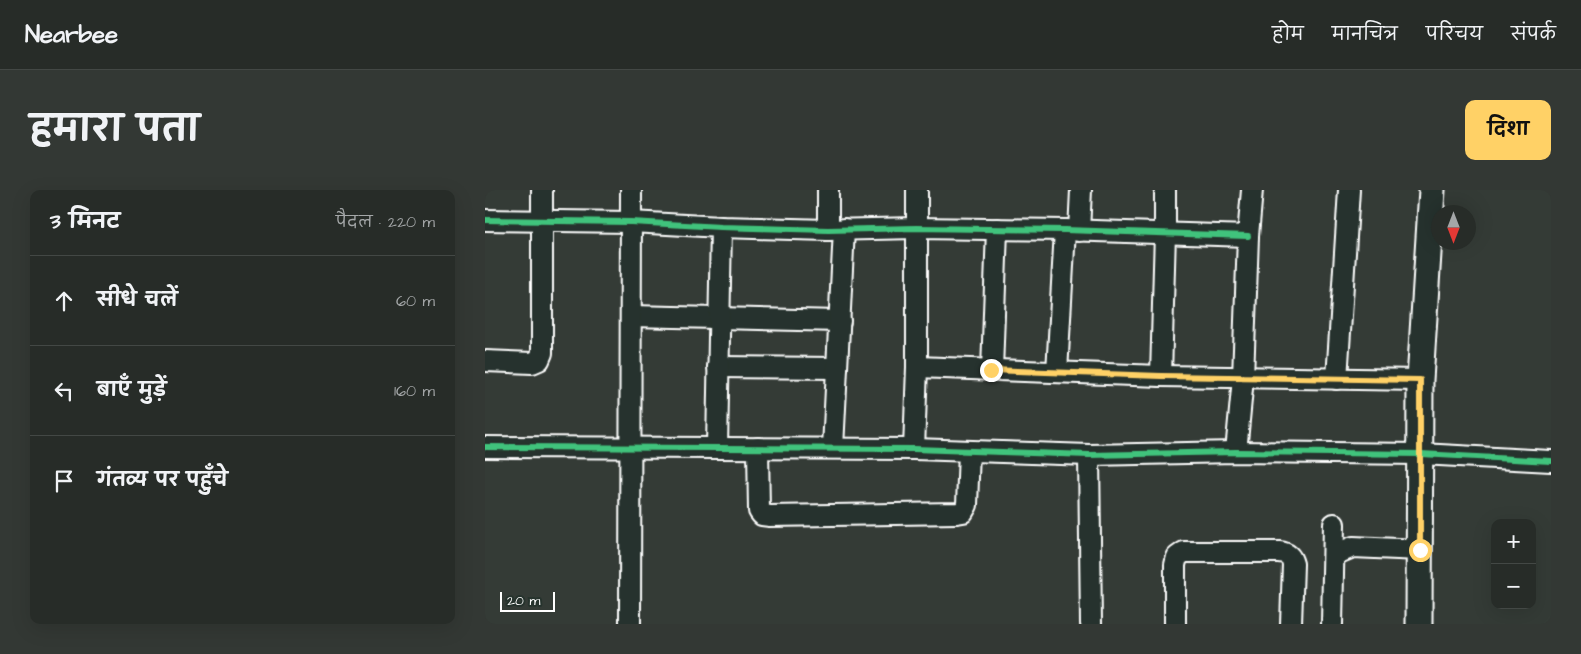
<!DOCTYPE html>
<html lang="hi">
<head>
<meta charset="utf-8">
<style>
	:root { --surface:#272c28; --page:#333834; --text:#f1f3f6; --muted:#a4a7a8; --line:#434845; --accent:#ffd166 }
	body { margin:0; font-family:"Architects Daughter","Playpen Sans Deva",sans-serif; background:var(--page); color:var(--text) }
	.controls { position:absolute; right:15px; bottom:15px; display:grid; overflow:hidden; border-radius:10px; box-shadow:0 5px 20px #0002 }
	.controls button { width:45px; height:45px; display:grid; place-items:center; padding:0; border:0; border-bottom:1px solid var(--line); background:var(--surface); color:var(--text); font:25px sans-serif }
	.compass { position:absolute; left:946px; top:15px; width:45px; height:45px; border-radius:50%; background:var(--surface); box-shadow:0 5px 20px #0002; rotate:180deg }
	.scale { position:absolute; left:15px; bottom:12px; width:55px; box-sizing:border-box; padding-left:5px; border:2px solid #fff; border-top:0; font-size:14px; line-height:18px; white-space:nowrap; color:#fff; -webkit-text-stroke:4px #26332d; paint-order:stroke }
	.stop { position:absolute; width:15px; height:15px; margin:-11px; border:4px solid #ffd166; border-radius:50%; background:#fff }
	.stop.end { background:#ffd166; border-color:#fff; box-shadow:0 1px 5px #0008 }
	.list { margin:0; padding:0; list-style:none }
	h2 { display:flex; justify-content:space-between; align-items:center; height:65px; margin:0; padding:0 20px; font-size:21px }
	h2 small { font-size:16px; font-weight:400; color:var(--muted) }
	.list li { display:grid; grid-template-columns:32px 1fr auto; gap:15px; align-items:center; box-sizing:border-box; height:90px; padding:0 20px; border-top:1px solid var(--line) }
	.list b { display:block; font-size:19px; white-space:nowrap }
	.list em { font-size:16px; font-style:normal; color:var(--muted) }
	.icon { flex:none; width:28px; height:28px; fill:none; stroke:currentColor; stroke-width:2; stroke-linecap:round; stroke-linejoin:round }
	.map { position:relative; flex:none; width:1066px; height:434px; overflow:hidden; border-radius:10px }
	header { display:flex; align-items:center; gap:30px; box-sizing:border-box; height:70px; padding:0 25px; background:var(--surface); border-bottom:1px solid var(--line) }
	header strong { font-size:24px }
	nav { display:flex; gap:28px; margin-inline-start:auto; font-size:18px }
	.intro { display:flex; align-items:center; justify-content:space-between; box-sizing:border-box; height:120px; padding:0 30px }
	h1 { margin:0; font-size:35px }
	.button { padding:12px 22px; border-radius:10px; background:var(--accent); color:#111; font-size:18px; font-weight:700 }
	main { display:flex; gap:30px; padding:0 30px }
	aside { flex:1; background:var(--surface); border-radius:10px; box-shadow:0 5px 20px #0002 }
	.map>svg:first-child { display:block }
</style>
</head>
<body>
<header>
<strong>Nearbee</strong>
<nav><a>होम</a><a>मानचित्र</a><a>परिचय</a><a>संपर्क</a></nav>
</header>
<div class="intro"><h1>हमारा पता</h1><a class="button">दिशा</a></div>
<main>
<aside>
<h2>3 मिनट<small>पैदल · 220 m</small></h2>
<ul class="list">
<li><svg class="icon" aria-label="ahead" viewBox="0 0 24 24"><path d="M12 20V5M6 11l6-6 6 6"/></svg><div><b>सीधे चलें</b></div><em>60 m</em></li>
<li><svg class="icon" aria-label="left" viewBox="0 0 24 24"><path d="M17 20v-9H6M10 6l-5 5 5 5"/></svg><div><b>बाएँ मुड़ें</b></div><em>160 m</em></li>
<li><svg class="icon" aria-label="arrive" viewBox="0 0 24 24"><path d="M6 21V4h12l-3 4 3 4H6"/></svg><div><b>गंतव्य पर पहुँचे</b></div></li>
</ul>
</aside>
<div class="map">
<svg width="1066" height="434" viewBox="0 0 1066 434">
	<rect width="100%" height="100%" fill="#343b36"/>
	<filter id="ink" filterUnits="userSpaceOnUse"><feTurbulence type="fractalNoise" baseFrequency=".02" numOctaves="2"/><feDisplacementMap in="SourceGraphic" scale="10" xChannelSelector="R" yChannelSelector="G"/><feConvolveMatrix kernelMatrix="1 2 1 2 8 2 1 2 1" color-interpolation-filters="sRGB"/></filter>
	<g filter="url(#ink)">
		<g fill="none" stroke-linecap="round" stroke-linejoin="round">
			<defs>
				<g id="minor">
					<polyline points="0,30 146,32 236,37 343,40 431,38 580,40 763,46"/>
					<polyline points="343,40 343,0"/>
					<polyline points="594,41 596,0"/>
					<polyline points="146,126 355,131"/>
					<polyline points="0,171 47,173 54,170 57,163 57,0"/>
					<polyline points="233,177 352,178"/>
					<polyline points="432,177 676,186 935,190"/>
					<polyline points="507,180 512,39"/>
					<polyline points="572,182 580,40"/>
					<polyline points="676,186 680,42 680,0"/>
					<polyline points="852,189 864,0"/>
					<polyline points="0,257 429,259 604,265 751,262 936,264 1066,271"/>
					<polyline points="232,258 236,37"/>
					<polyline points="273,258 274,321 277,325 285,326 472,323 478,322 482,315 484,261"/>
					<polyline points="348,258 359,39"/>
					<polyline points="429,259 432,177 432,0"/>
					<polyline points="751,262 758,188 763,46 767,0"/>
					<polyline points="604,265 606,434"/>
					<polyline points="849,365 868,357 935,360"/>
					<polyline points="145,434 146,0"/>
					<path d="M690,434V375L692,367L699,362H794C803,363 806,366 808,374L806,434"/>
					<polyline points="847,434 849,334"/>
				</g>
				<polyline id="tertiary" points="934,434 935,190 947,0"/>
			</defs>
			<use href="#minor" stroke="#fff" stroke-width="24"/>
			<use href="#tertiary" stroke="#fff" stroke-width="29"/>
			<use href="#minor" stroke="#26332d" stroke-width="20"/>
			<use href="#tertiary" stroke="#26332d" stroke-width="25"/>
			<defs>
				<g id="cycleway">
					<polyline points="0,30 146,32 236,37 343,40 431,38 580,40 763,46"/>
					<polyline points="0,257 429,259 604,265 751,262 936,264 1066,271"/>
				</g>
			</defs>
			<use href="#cycleway" stroke="#26332d" stroke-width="9"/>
			<use href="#cycleway" stroke="#40c37c" stroke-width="6"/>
		</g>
	</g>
	<g fill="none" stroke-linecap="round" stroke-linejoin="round" filter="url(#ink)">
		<polyline stroke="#ffd166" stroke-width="6" points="506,180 676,186 935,190 935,360"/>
	</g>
</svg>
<div class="controls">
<button>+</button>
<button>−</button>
</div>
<svg class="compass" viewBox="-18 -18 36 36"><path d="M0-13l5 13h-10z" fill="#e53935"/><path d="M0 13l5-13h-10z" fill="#a4a7a8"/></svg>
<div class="scale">20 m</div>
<div class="stop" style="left:935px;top:360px"></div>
<div class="stop end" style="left:506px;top:180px"></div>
</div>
</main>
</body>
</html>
